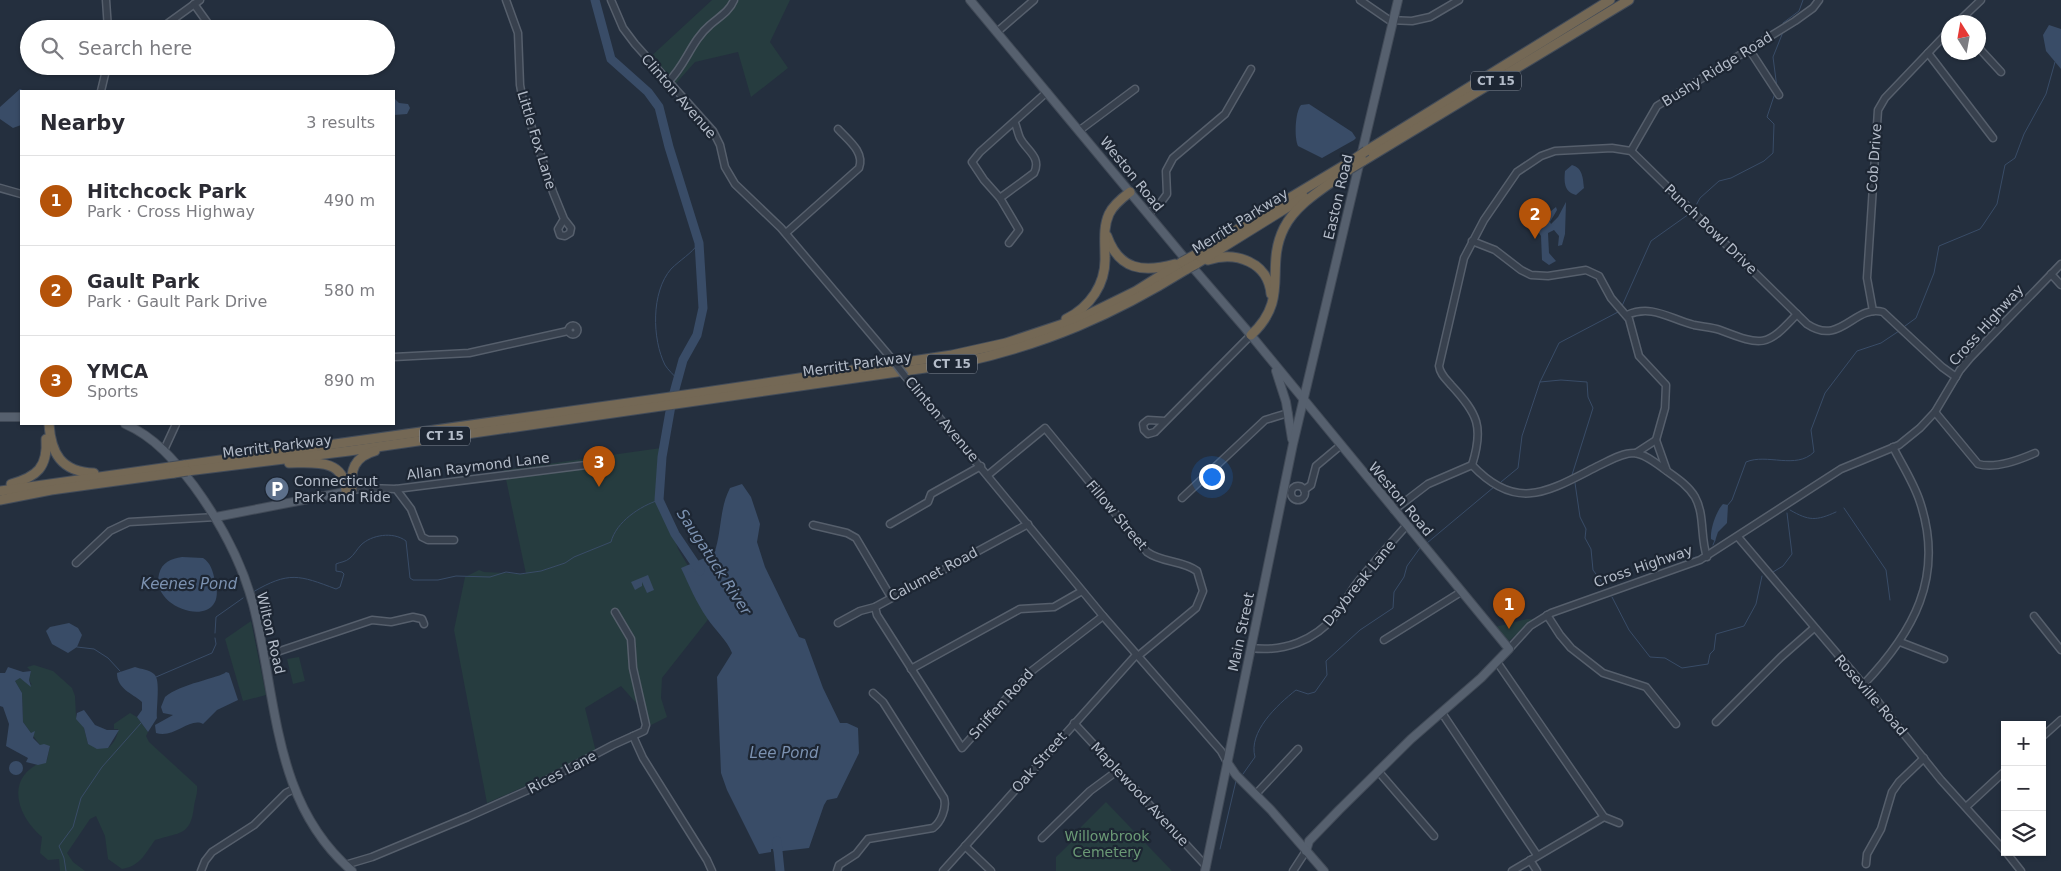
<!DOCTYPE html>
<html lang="en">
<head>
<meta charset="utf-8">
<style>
	:root { --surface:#fff; --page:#f2f2f3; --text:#2b2b33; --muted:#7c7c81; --line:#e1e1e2; --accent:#b45309 }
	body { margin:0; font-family:"DejaVu Sans",sans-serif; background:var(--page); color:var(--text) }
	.controls { position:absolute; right:15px; bottom:15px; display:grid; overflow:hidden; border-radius:0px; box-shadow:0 1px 4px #0004 }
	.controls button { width:45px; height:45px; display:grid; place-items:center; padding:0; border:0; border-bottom:1px solid var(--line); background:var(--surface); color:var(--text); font:25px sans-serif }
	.compass { position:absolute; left:1941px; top:15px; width:45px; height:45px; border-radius:50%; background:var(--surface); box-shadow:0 1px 4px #0004; rotate:349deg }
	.you { position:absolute; left:1211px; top:476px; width:18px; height:18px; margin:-12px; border:4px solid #fff; border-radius:50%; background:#1a73e8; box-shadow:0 0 0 8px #1a73e833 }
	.badge { display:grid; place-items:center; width:32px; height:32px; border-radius:50%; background:var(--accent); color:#fff; font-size:16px; font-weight:700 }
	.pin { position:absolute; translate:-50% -41px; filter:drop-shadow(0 1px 2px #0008) }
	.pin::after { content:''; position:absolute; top:26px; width:18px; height:15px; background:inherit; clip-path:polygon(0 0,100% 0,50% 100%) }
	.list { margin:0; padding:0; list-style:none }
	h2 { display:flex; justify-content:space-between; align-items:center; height:65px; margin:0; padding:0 20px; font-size:21px }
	h2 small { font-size:16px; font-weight:400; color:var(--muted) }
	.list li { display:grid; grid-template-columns:32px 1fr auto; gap:15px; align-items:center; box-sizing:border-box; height:90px; padding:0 20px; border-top:1px solid var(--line) }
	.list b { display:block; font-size:19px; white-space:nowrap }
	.list p { margin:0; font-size:16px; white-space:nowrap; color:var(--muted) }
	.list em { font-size:16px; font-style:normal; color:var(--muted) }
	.icon { flex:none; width:28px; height:28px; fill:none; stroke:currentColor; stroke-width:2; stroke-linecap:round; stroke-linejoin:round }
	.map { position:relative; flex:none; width:2061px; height:871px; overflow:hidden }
	.search { position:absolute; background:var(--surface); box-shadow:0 1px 4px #0004; left:20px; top:20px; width:375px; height:55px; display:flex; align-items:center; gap:12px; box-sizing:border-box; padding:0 18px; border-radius:28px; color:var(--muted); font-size:19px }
	.panel { position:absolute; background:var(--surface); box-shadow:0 1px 4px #0004; left:20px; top:90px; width:375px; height:335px; border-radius:0px }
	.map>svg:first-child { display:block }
</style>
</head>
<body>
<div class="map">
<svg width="2061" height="871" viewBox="0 0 2061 871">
	<rect width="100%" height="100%" fill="#242f3e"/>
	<g fill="#263c3f">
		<polygon points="712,0 790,0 770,42 788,68 751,97 738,52 695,62 672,88 647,60"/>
		<polygon points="661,448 659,465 663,501 678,549 703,591 710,617 662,678 661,698 667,717 651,725 645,713 621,686 585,708 596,752 553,774 487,803 454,630 465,577 479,570 484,572 526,574 504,470"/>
		<polygon points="1527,619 1534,619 1509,641 1495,627"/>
		<polygon points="251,621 266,695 243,701 225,639"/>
		<polygon points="299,657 305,681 293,684 287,659"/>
		<path d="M34,665L53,671L72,688L75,696L76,716L84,728L88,744L108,748C114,743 118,736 118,729H114V724L130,713L137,717L148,732L146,736L149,742L197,786C198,793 195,799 194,806C191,836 180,832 155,840C145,854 140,866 122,869L108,859L105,836L96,816L90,819L67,853L73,862L85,871H60L59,859L48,860L40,853L42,837C14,813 5,774 47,760L50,746L40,745L23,722L22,693L15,681L20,678L32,685L29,680L31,671L27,667Z"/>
		<polygon points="1106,802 1172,871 1056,871 1056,857 1082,832 1079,829"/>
	</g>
	<g fill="#394c67">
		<polygon points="2049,25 2061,29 2061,69 2046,51 2043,35"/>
		<polygon points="20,89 25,91 21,91 21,125 13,128 0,119 0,107"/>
		<polygon points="394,98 399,103 408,104 410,108 407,114 394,115"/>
		<path d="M1309,104L1352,132L1356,138L1354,140L1322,158L1298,146C1294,138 1295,112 1301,105Z"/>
		<path d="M1572,165C1583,168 1583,179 1584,188L1576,195C1564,192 1564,182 1565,171Z"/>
		<polygon points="1566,202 1565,234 1562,245 1558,246 1559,236 1554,230 1548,233 1549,253 1556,261 1549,265 1542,260 1541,236 1534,225 1556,207 1557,210 1550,222 1551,224 1558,217"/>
		<path d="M742,484L751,497L760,524L757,542L765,567L799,637L805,639L823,688L840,723H847L858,728L859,753L837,798L827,800L824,805L809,848L774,852L773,849H771V852L759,854L727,790L721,773L717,677L732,653C727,640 715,630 707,618C696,602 689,585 681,568L714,554C722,532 719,509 730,488Z"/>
		<path d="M1723,504L1728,505L1727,523L1718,532L1715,541L1711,539C1710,530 1716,511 1723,504Z"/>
		<path d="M182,557L203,558C211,563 213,572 215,581C230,633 149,611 159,574C162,562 171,559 182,557Z"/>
		<polygon points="648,575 654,590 647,593 642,582 642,586 635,590 631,582"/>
		<polygon points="69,623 78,628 82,635 77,647 68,653 52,644 46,631 50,627"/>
		<polygon points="8,667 23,672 31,671 29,680 31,687 20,678 15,681 22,693 23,722 31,733 35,731 33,738 40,745 44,744 50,746 46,763 38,765 26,762 28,758 6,746 9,724 3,707 0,706 0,673 5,673"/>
		<path d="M135,667C141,669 150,670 154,674C161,679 156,708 157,718L148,732L137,717L142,710V702C132,693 117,689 117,673Z"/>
		<path d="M226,672L229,673L238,700L217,710L203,724C190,717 174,739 156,733L155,725L173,715L163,713L161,707L165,697C179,684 220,678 226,672Z"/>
		<polygon points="84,710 95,725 107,730 119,730 108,748 97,749 88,744 84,728 76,719 77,713"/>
		<circle cx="16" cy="768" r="7"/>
	</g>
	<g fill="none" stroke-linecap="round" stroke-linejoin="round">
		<g stroke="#394c67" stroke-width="1">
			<polyline points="1783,23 1799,11 1803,0"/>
			<polyline points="1777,88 1773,57 1783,32"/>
			<polyline points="1694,209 1700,198 1719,181 1731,178 1764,161 1773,153 1774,124 1767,117 1775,93"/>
			<polyline points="1622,306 1651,241 1689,214"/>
			<polyline points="1905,326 1916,318 1934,273 1939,246 1980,229 1983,225 1997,204 2005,165 2015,158 2024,134 2046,94 2055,62"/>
			<path d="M678,380C674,375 668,370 665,365C652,339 651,292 671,269C680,260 691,254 699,243"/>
			<polyline points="1540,382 1561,380 1587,382 1588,397 1593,408 1572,475"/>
			<polyline points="1501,482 1518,468 1522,436 1540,382 1559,343 1618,312"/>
			<polyline points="1575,483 1580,517 1586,529 1585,538 1591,549 1593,570 1604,585"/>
			<path d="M1727,506L1732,500L1746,462C1767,453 1796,470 1814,452L1811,430L1825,393L1857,351L1881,343L1899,331"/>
			<polyline points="1844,508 1886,570 1890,600"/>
			<path d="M1790,510C1809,521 1816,521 1836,512"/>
			<polyline points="1427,543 1494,487"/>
			<polyline points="1713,545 1715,540"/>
			<polyline points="1663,570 1696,557"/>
			<polyline points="1773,572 1783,566 1792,554 1787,513"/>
			<polyline points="1636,579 1658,571"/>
			<polyline points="1622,584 1632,581"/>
			<path d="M253,592C289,571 299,575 336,589L340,587L344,574L342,572L336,571V564C340,562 346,562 350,558C354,555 357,549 361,545C371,535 393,531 406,541L410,578L413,580H438L456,576L490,577L506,572L520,574L541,571L565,563L574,557L611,542C616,522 640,506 659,500"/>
			<polyline points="1612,597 1629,630 1650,657 1665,658 1682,668 1708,664 1710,654 1714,650 1716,634 1744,626 1756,604 1762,576"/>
			<polyline points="215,633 216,617 243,598"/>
			<polyline points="77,647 94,649 108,658 120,671"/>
			<polyline points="156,677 212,653 216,644 215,638"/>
			<path d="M1243,774L1255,757C1248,732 1277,705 1296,690L1308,694L1315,692L1327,675L1326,661L1360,630L1393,608L1394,592L1404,577L1407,566L1420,548"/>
			<polyline points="1220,849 1236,781"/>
			<polyline points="66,871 64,858 59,846 73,827 81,798 102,767 141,723"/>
		</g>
		<g stroke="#394c67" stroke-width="9">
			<polyline points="595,0 611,59 648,92 659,107 669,147 699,243 703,308 697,335 683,360 672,400 662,457 659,500 675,534 700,571"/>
			<polyline points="777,841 780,871"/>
		</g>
		<defs>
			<g id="minor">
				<polyline points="106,0 108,29"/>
				<polyline points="506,0 518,33 520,85 523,101 553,192 564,219 571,228 570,233 565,236 560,235 558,229 564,219"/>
				<polyline points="611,0 623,28 635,44 713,131 720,145 725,167 735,184 781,228 891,358"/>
				<polyline points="1360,0 1389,20 1412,21 1430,17 1459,0"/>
				<polyline points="194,4 212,29"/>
				<polyline points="1958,22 1981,0"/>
				<polyline points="160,29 200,0"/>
				<polyline points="997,32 1034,0"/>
				<polyline points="1978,47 2001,72"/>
				<polyline points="1749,49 1779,95"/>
				<polyline points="1928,53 1993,138"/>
				<polyline points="231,66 239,70 262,66"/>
				<path d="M668,82C686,65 691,41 710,25C719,17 729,12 734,0"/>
				<polyline points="101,91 107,66"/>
				<path d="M1015,123C1017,128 1018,134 1020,138C1026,150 1042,157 1034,173L1000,198L984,180L972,162L980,152L1047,92"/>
				<polyline points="1080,130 1135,89"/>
				<polyline points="1631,151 1657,106 1795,21 1813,8 1819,0"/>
				<polyline points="0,188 21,194"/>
				<polyline points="1000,198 1019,230 1009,243"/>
				<polyline points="1148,214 1159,205 1167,194 1166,171 1173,158 1225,114 1251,69"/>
				<path d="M786,233L859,168C865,152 848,140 838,129"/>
				<polyline points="1472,241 1495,250 1521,270 1531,275 1548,276 1586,270 1599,276 1611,298 1629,319 1639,356 1666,385 1665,408 1656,440 1636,453"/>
				<polyline points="2051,274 2061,285"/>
				<polyline points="1873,311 1867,278 1878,110 1885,98 1948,32"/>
				<path d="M1627,315C1652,304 1670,319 1694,325C1703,327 1712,327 1720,330C1762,346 1766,348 1797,314"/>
				<circle cx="573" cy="330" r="4.5"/>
				<polyline points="394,357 469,353 568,331"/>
				<polyline points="905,376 1103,616 1221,751 1227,762"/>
				<path d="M1935,412L1978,464C1996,469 2019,460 2035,453"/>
				<polyline points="1165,421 1148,420 1143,424 1144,430 1148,434 1155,432 1251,335"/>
				<polyline points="1656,440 1667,471"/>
				<polyline points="164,450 176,424"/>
				<path d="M1472,465C1484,427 1478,414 1451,385C1446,379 1440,374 1439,366L1464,258L1484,220L1517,172L1541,156L1555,151L1612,148L1631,151L1807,324C1841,347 1854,304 1883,312L1942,367L1956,377"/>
				<path d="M988,475L1045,428L1147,552C1162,563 1182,560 1197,571L1203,591L1196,608L1138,656"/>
				<circle cx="1298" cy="493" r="7"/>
				<polyline points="396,489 411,509 422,537 428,540 454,540"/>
				<polyline points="352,490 367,488 396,489 586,465"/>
				<polyline points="1304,490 1311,485 1316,466 1341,445"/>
				<polyline points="1182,498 1265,420 1288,413"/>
				<path d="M1394,510L1428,484L1472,465C1517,513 1549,491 1598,466C1609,461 1621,453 1634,453C1645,454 1656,463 1664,469C1675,477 1688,485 1695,497C1705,515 1700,537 1707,557"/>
				<polyline points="890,524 928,502 931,494 981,466"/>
				<polyline points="813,525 847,533 856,538 891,597"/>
				<polyline points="1738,537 1879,703 1941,780 2005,851"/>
				<polyline points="76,563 110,531 129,522 216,517"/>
				<polyline points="875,607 877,615 962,748 1029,673 1103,616"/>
				<polyline points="1547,615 1560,635 1571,648 1603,673 1646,687 1676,724"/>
				<polyline points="2034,616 2061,650"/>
				<polyline points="838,623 860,611 875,607 1028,524"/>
				<polyline points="1384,640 1461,592"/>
				<polyline points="1900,642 1944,659"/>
				<path d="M1251,648C1284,652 1314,641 1336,615C1344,605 1349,593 1357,583C1373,563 1390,544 1407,525"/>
				<polyline points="1509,649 1530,626 1551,613 1700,560 1841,469 1899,445 1920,428 1935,412 1960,370 1970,358 2061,264"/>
				<polyline points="265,656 372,620 391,622 413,617 422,619 424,624"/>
				<polyline points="1497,662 1604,817 1619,823"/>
				<polyline points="911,669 1020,609 1054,607 1082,591"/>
				<path d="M1863,685C1913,633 1945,577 1920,502C1914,483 1902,465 1893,447"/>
				<polyline points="1442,713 1537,855"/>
				<polyline points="1716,722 1781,657 1814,628"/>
				<polyline points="1074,723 1206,866"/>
				<polyline points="633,736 643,758 707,860 712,871"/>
				<polyline points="2042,737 2061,720"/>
				<polyline points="1378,771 1434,836"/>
				<polyline points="1256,794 1298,749"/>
				<polyline points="1966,807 2005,771"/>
				<polyline points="1042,838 1090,791 1117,771"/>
				<polyline points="965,846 991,871"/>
				<polyline points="2006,852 2021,871"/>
				<polyline points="1530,860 1537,871"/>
				<polyline points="1866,864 1867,854 1881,829 1892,792 1899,782 1924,758"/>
				<polyline points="345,865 372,857 468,817 526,791 613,745 644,731 646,725 633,668 631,639 615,612"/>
				<polyline points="201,871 205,861 212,852 254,825 286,793 294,789"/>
				<path d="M837,871L839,865L856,854L868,839L933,828C941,822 947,808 944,798L883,702L873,693"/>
				<polyline points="943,871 1136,655"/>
				<polyline points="1293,871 1306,851"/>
				<polyline points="1512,871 1604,817"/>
			</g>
			<g id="major">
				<polyline points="970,0 1182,255 1245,328 1509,649 1481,678 1411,739 1339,810 1309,841 1306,851"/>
				<polyline points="1276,371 1286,402 1292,439"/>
				<polyline points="0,417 21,417"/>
				<path d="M125,424C155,437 175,461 194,486C221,523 241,560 253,604C278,700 272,802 352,871"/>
				<polyline points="216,517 350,491"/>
				<polyline points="1227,762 1236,775 1271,810 1324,871"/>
				<polyline points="1205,871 1293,444 1398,0"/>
			</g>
			<g id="highway">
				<polyline points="1366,151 1610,0"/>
				<polyline points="1363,161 1629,0"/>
				<path d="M1107,236C1119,270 1143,273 1175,264"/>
				<polyline points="1191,257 1353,160"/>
				<path d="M1208,260C1236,251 1268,262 1271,294"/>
				<polyline points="1196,264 1304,197"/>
				<path d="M1066,319C1090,307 1106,284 1105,257C1105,242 1103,227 1109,214C1113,205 1122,198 1130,192"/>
				<path d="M1251,335C1291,298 1264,268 1284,228C1297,202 1328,186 1350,169"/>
				<path d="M49,424C51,453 61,472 94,473"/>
				<path d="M289,463C314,463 344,458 346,491"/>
				<polyline points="184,465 699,393 952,355 1006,343 1081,318 1136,291 1182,262"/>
				<path d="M187,471L349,451L960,363C1046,344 1113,315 1187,269"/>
				<path d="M11,484C37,477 48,467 46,439"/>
				<path d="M352,490C350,470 354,457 375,451"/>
				<polyline points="0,491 170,467"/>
				<polyline points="0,500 51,490 174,473"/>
			</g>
		</defs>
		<use href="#minor" stroke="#565f6c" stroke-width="9"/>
		<use href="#major" stroke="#414a57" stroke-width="10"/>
		<use href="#highway" stroke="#434c59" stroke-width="11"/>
		<use href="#minor" stroke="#38414e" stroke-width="6"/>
		<use href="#major" stroke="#56606e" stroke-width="8"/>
		<use href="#highway" stroke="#746855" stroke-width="9"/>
		<defs>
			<polyline id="minor-bridge" points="891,358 905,376"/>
			<g id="highway-bridge">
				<polyline points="1353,160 1366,151"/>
				<polyline points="1350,169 1363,161"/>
				<polyline points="1182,262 1191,257"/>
				<polyline points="1187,269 1196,264"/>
				<polyline points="170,467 184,465"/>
				<polyline points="174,473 187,471"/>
			</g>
		</defs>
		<use href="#minor-bridge" stroke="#565f6c" stroke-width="9" stroke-linecap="butt"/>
		<use href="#highway-bridge" stroke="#434c59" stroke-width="11" stroke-linecap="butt"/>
		<use href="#minor-bridge" stroke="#38414e" stroke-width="6"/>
		<use href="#highway-bridge" stroke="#746855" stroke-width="9"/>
	</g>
	<defs>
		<symbol id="parking-disc" viewBox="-11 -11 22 22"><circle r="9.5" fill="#5c6f8a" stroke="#1d2633"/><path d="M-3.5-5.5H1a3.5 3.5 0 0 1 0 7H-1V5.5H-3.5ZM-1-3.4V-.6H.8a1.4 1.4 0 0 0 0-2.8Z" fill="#fff"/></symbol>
	</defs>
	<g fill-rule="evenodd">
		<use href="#parking-disc" x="263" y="475" width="28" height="28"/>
	</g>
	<g text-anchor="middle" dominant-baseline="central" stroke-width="4.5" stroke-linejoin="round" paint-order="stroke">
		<g fill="#1d2633" stroke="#878f9c" stroke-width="1">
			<rect x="1471" y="71.5" width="50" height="19" rx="4"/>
			<rect x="927" y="354.5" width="50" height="19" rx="4"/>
			<rect x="420" y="426.5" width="50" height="19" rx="4"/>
		</g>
		<g font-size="12" font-weight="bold" fill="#b4bcc9">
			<text x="1496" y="81">CT 15</text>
			<text x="952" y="364">CT 15</text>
			<text x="445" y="436">CT 15</text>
		</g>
		<g font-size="14" fill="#b4bcc9" stroke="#1d2633">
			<text transform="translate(1717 69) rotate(-32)">Bushy Ridge Road</text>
			<text transform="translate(679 96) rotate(49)">Clinton Avenue</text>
			<text transform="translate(537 140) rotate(73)">Little Fox Lane</text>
			<text transform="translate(1874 158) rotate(-86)">Cob Drive</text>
			<text transform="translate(1132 174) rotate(51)">Weston Road</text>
			<text transform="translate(1338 197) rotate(-77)">Easton Road</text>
			<text transform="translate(1240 221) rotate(-32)">Merritt Parkway</text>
			<text transform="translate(1711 229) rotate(44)">Punch Bowl Drive</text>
			<text transform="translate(1986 325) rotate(-48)">Cross Highway</text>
			<text transform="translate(857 364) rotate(-8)">Merritt Parkway</text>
			<text transform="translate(942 419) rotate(50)">Clinton Avenue</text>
			<text transform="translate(277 446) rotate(-7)">Merritt Parkway</text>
			<text transform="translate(478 466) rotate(-7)">Allan Raymond Lane</text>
			<text transform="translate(1401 499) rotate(50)">Weston Road</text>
			<text transform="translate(1117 515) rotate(50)">Fillow Street</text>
			<text transform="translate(1643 566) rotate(-19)">Cross Highway</text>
			<text transform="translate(933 574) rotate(-28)">Calumet Road</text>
			<text transform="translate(1359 583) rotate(-51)">Daybreak Lane</text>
			<text transform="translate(1241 632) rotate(-78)">Main Street</text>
			<text transform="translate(271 633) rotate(77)">Wilton Road</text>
			<text transform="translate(1871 695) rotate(49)">Roseville Road</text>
			<text transform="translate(1001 704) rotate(-48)">Sniffen Road</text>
			<text transform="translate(1039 762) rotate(-49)">Oak Street</text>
			<text transform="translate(562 772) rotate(-28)">Rices Lane</text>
			<text transform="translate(1140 794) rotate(47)">Maplewood Avenue</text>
		</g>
		<g font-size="14" fill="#b4bcc9" stroke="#1d2633" text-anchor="start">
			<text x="294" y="481">Connecticut<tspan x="294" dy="16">Park and Ride</tspan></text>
		</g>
		<g font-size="14" fill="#6b9a76" stroke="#1d2633">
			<text x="1107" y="836">Willowbrook<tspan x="1107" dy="16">Cemetery</tspan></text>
		</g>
		<g font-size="15" font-style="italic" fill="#7c92b1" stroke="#1d2633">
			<text transform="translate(714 562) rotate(57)">Saugatuck River</text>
			<text x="189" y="584">Keenes Pond</text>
			<text x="784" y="753">Lee Pond</text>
		</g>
	</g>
</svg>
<div class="controls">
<button>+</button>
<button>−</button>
<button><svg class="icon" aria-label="layers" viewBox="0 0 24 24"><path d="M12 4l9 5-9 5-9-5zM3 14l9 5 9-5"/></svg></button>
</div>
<svg class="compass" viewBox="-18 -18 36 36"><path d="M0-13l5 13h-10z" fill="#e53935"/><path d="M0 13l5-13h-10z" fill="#7c7c81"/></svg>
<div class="you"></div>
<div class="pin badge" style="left:1509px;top:629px">1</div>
<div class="pin badge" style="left:1535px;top:239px">2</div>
<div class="pin badge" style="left:599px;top:487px">3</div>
<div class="search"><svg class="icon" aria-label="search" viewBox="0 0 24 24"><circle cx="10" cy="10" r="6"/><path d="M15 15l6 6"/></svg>Search here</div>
<section class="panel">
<h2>Nearby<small>3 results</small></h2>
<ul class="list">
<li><span class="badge">1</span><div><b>Hitchcock Park</b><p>Park · Cross Highway</p></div><em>490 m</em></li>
<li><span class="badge">2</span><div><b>Gault Park</b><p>Park · Gault Park Drive</p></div><em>580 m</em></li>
<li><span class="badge">3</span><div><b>YMCA</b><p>Sports</p></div><em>890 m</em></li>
</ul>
</section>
</div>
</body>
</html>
